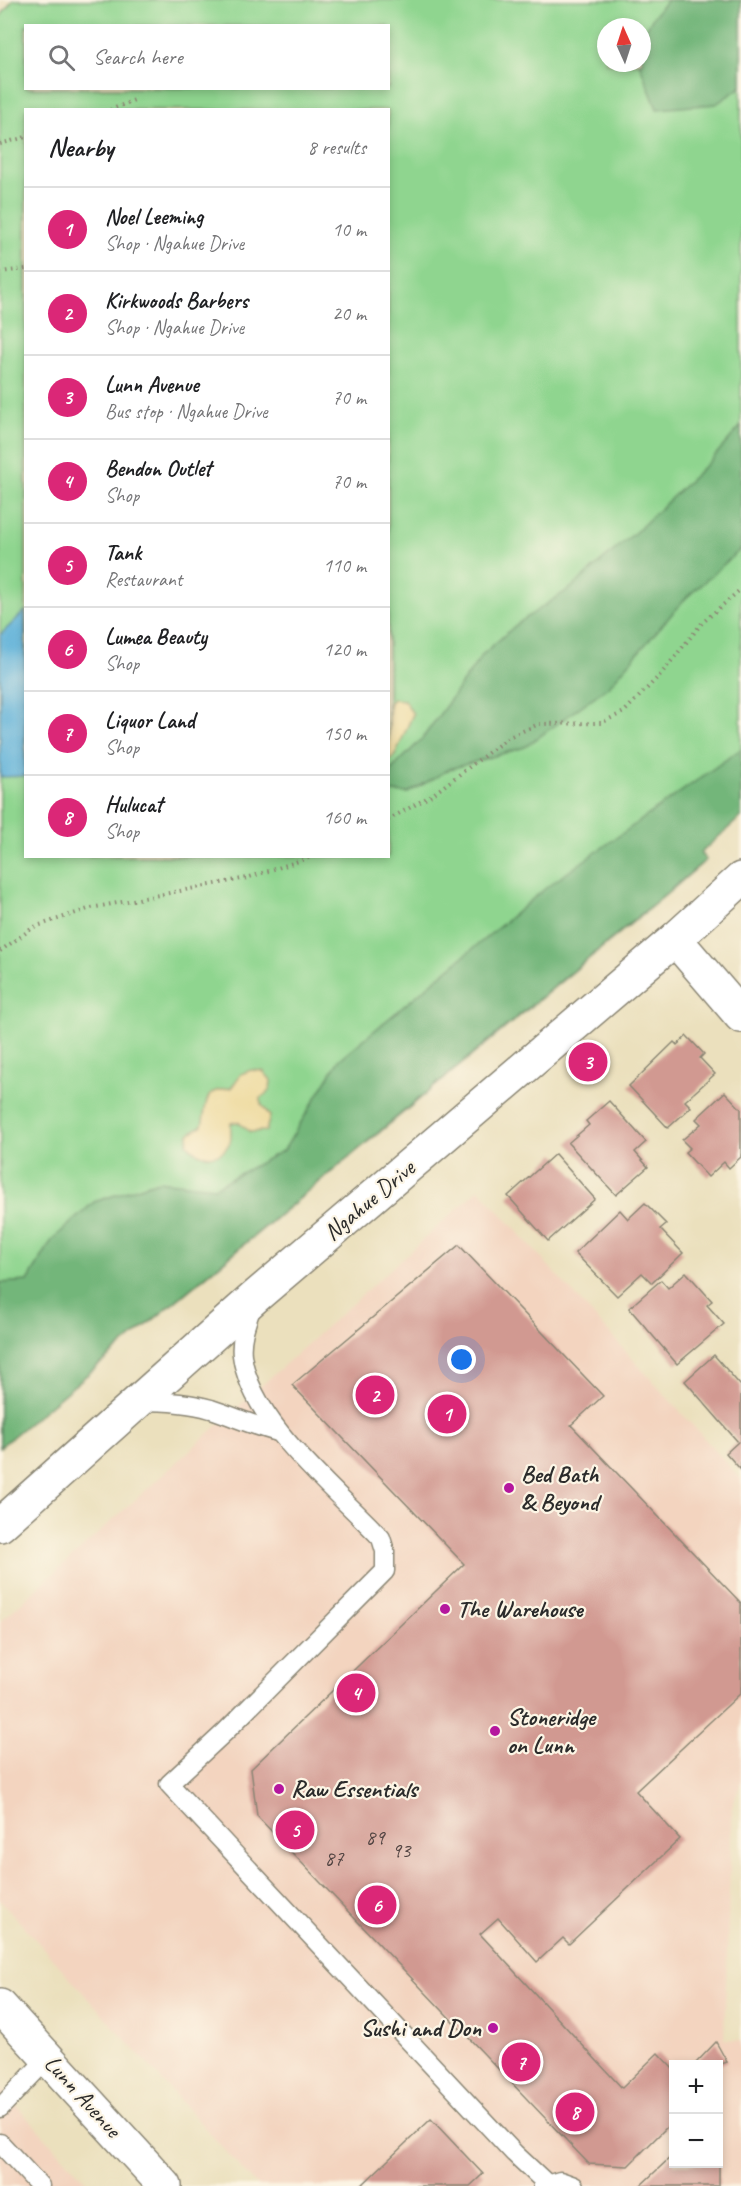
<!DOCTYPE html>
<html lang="en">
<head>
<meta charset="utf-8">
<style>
	:root { --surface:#fff; --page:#f6f6f6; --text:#202124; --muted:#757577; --line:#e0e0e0; --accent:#db2777 }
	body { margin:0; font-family:Caveat,sans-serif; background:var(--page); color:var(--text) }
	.controls { position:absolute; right:18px; bottom:18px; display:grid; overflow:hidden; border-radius:0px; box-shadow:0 3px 9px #0003 }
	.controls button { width:54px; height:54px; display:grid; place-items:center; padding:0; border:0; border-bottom:2px solid var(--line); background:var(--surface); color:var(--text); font:30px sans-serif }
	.compass { position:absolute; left:597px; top:18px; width:54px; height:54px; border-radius:50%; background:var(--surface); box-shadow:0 3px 9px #0003; rotate:357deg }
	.you { position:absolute; left:462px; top:1360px; width:21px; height:21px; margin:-15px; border:4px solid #fff; border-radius:50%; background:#1a73e8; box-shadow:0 0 0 9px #1a73e833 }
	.badge { display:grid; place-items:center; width:39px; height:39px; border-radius:50%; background:var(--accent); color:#fff; font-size:20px; font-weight:700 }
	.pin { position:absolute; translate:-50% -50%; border:3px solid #fff; box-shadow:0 2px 6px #0006 }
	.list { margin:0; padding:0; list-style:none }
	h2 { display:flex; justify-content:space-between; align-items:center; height:78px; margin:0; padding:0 24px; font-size:26px }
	h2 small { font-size:20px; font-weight:400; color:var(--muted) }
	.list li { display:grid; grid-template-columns:39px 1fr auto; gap:18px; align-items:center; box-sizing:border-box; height:84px; padding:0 24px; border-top:2px solid var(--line) }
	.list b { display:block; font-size:22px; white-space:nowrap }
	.list p { margin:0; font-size:20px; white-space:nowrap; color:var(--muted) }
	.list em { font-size:20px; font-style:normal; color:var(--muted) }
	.icon { flex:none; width:33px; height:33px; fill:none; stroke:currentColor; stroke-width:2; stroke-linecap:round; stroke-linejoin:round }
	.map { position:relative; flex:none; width:741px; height:2186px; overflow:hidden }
	.search { position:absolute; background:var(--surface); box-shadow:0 3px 9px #0003; left:24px; top:24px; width:366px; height:66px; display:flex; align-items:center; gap:15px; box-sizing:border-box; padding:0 21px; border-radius:0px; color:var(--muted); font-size:22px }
	.panel { position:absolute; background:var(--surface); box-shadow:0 3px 9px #0003; left:24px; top:108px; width:366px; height:750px; border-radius:0px }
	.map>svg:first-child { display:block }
</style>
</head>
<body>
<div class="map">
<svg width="741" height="2186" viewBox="0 0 741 2186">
	<rect width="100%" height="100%" fill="#fcf5e5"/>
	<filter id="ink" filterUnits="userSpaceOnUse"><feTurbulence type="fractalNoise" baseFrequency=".0167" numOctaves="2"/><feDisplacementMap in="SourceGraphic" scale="12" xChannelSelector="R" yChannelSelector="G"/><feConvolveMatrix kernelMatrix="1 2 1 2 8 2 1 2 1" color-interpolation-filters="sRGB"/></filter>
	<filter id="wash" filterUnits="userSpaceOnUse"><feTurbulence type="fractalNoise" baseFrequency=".008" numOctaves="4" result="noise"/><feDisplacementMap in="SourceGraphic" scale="24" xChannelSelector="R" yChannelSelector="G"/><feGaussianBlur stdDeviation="1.35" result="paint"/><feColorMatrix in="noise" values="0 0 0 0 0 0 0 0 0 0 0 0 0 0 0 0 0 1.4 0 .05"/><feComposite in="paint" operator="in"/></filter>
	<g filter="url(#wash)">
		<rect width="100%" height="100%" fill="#ebe0bd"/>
		<g fill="#f3d4bf" fill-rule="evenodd">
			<path d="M479,1189L741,1479V1783L732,1806L724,2039L741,2041V2186H257L0,1900V1622ZM674,2064H718V2164H674Z"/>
			<polygon points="0,2088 90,2186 0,2186"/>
		</g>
		<path fill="#8fd58f" stroke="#5d805d" stroke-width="1.5" fill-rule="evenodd" d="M13,0H741V817L700,853L706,860L673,889L0,1447V17ZM26,26H388V88H26ZM606,27H642V63H606ZM26,110H388V856H26Z"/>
		<g fill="#73b67a" stroke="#4f7052" stroke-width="1.5">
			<path d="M668,0H741V87L716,104L657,109L639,63H642C642,33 646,21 668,0Z"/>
			<polygon points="741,426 741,549 685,599 609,686 525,747 450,769 408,793 389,792 391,770 422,739 483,654 517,624 572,587 639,529 711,460"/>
			<polygon points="741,749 741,817 700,853 706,860 0,1447 0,1283 28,1281 52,1240 94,1202 158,1181 215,1187 284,1150 339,1060 547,887"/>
		</g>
		<g fill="#eeda9e" stroke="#8c8264" stroke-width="1.5">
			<polygon points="393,699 404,700 413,714 395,755 389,761 389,703"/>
			<path d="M251,1070L263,1071L271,1080L270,1090L261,1098V1104L270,1116L266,1131L250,1132L238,1122L231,1123C230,1129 232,1137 230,1142C220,1162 197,1158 187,1143L189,1134L202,1125C208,1103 201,1090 231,1088L241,1074Z"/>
		</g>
		<polygon fill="#5db1d9" stroke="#446e82" stroke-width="1.5" points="25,611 25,776 0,777 0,635"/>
		<g id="blocks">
			<g fill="#d19991">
				<polygon points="687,1036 704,1054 700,1058 715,1074 685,1101 691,1107 668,1128 629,1086 674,1042 677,1045"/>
				<polygon points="725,1092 741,1109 741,1157 729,1168 724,1162 708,1177 685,1152 690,1148 682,1140 701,1124 696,1119"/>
				<polygon points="609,1101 646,1142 635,1152 648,1167 616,1195 568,1143 589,1125 586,1121"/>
				<polygon points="555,1154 595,1199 548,1241 508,1196"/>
				<polygon points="645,1203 666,1224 660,1229 683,1253 652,1283 642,1273 617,1296 575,1253 620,1210 628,1219"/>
				<polygon points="459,1245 603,1396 571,1425 741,1603 741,1693 636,1791 680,1839 569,1944 563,1938 537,1962 498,1918 480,1934 622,2088 658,2053 674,2070 674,2120 628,2166 589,2164 257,1816 251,1769 464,1564 292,1385"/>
				<polygon points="686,1272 712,1301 707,1305 724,1324 677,1364 629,1308 661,1280 668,1288"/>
				<polygon points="714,1355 741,1386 741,1470 726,1453 738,1442 685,1381"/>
				<polygon points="716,2042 727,2062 718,2065 695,2064"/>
				<polygon points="431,2119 483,2174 470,2186 361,2186"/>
				<polygon points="674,2154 674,2164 719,2164 719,2186 640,2186"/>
			</g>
		</g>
	</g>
	<g filter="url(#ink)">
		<use href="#blocks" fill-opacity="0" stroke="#8b8674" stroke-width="1.5"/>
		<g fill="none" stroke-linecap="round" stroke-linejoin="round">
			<defs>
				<g id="lane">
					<path d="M252,1306C247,1321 240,1338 242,1355C250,1422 336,1490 381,1538L385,1551V1571L225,1732L169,1784L514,2153L546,2183"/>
					<path d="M140,1401C164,1401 187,1402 211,1409C233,1416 254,1426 278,1432"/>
					<polyline points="0,2108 48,2058"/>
					<polyline points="0,2143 40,2186"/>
					<polyline points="543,2186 560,2181 574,2186"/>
				</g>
				<polyline id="street" points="675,939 741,1016"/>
				<g id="secondary">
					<polyline points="0,1525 255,1297 675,939 741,879"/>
					<polyline points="0,2006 165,2186"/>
				</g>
			</defs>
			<use href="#lane" stroke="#8b8674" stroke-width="21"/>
			<use href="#street" stroke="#8b8674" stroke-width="36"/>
			<use href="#secondary" stroke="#8b8674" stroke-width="36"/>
			<g stroke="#8b8674" stroke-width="4" stroke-dasharray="1.5 4.5" stroke-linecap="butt">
				<polyline points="110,110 137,99"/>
				<polyline points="0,144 26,137"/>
				<polyline points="0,272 26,269"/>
				<polyline points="388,820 432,795 509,737 539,724 601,723 624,712 661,674 702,623 741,589"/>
				<polyline points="0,951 34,927 91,908 247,878 314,856"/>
			</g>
			<use href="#lane" stroke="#fff" stroke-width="18"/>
			<use href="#street" stroke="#fff" stroke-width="33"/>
			<use href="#secondary" stroke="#fff" stroke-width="33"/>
		</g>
	</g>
	<g fill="#b5179e" stroke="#fcf5e5" stroke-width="2">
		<circle cx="509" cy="1488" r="6"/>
		<circle cx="445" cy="1609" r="6"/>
		<circle cx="495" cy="1731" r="6"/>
		<circle cx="279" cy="1789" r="6"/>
		<circle cx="493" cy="2028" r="6"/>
	</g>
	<g text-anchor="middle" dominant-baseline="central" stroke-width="4.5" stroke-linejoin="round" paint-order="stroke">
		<g font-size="21" fill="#544644">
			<text x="375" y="1837">89</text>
			<text x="401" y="1850">93</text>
			<text x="334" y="1858">87</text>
		</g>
		<g font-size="24" fill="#2b2b2b" stroke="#fcf5e5">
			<text transform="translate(369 1200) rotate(-40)">Ngahue Drive</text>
			<text transform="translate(83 2096) rotate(48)">Lunn Avenue</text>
		</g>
		<g font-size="24" font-weight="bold" fill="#2b2b2b" stroke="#fcf5e5" text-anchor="start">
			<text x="521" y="1474">Bed Bath<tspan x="521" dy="28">&amp; Beyond</tspan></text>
			<text x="457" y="1609">The Warehouse</text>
			<text x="507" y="1717">Stoneridge<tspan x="507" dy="28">on Lunn</tspan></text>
			<text x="291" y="1789">Raw Essentials</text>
			<text x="481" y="2028" text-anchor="end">Sushi and Don</text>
		</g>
	</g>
</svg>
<div class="controls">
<button>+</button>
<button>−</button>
</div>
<svg class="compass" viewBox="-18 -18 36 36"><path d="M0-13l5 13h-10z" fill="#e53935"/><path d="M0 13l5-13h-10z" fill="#757577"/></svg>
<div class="you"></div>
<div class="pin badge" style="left:447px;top:1414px">1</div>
<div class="pin badge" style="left:375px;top:1395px">2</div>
<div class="pin badge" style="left:588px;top:1062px">3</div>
<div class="pin badge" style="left:356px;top:1693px">4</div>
<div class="pin badge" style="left:295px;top:1830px">5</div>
<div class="pin badge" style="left:377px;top:1905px">6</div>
<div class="pin badge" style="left:521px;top:2062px">7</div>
<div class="pin badge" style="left:575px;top:2112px">8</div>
<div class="search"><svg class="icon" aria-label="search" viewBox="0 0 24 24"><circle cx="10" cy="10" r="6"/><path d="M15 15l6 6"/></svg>Search here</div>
<section class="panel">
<h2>Nearby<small>8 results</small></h2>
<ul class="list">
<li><span class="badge">1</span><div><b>Noel Leeming</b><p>Shop · Ngahue Drive</p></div><em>10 m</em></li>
<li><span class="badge">2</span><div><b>Kirkwoods Barbers</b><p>Shop · Ngahue Drive</p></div><em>20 m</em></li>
<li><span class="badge">3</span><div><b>Lunn Avenue</b><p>Bus stop · Ngahue Drive</p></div><em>70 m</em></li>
<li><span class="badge">4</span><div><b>Bendon Outlet</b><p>Shop</p></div><em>70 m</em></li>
<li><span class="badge">5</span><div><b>Tank</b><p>Restaurant</p></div><em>110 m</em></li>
<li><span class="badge">6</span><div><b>Lumea Beauty</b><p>Shop</p></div><em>120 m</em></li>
<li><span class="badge">7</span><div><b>Liquor Land</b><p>Shop</p></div><em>150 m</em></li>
<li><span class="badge">8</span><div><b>Hulucat</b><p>Shop</p></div><em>160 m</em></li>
</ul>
</section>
</div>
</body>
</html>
